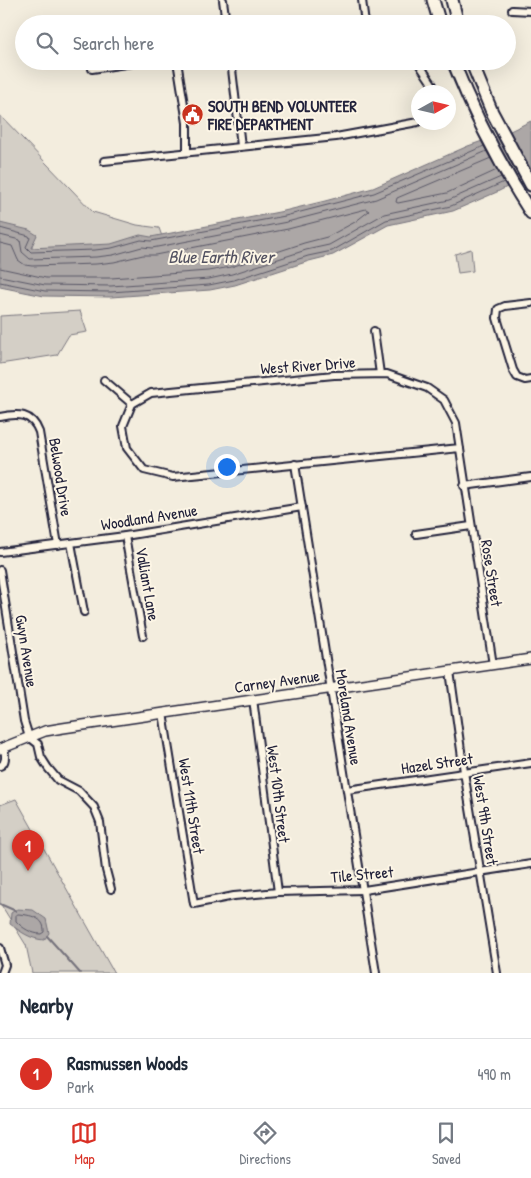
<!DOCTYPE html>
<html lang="en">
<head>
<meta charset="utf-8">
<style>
	:root { --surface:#fff; --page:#f6f6f7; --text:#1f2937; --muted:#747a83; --line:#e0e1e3; --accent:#d93025 }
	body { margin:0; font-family:"Patrick Hand",sans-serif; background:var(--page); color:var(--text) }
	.compass { position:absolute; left:411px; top:85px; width:45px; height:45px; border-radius:50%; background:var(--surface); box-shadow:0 5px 20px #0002; rotate:82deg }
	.you { position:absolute; left:226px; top:466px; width:18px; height:18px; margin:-12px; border:4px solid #fff; border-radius:50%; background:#1a73e8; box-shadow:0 0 0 8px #1a73e833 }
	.badge { display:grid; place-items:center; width:32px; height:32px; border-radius:50%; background:var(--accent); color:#fff; font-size:16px; font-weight:700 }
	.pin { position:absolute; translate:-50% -41px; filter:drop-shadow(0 1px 2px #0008) }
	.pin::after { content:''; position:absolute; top:26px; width:18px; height:15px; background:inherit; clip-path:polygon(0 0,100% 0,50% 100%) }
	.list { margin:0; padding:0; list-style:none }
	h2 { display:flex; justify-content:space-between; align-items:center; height:65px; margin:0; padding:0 20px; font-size:21px }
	h2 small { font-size:16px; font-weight:400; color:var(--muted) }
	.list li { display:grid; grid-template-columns:32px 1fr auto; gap:15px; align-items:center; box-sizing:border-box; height:70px; padding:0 20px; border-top:1px solid var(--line) }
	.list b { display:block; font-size:19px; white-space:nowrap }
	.list p { margin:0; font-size:16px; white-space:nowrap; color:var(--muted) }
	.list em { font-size:16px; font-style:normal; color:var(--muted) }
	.icon { flex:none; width:28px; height:28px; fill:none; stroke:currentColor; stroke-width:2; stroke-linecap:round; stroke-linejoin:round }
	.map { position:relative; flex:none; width:531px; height:973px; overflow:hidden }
	.search { position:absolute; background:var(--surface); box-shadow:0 5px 20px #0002; left:15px; right:15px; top:15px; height:55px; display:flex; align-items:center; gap:12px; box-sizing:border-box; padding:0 18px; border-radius:28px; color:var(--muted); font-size:19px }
	.sheet { height:135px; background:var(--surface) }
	nav { display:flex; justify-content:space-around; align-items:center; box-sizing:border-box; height:70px; border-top:1px solid var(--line); background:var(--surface); font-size:14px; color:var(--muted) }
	nav a { display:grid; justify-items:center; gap:2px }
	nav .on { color:var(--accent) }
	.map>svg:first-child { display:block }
</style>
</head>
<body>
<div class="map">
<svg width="531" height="973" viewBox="0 0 531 973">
	<rect width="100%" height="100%" fill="#f3edde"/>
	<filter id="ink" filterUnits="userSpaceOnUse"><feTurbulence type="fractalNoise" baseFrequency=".02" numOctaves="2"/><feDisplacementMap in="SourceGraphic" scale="10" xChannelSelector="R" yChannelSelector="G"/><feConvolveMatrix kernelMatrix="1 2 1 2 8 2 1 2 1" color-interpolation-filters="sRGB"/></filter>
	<g filter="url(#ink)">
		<g fill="#d4cfc6" stroke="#7b7880">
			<polygon points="0,115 93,212 137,225 159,228 165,245 0,262"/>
			<polygon points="471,249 473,271 458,273 455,254"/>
			<polygon points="80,311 87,332 69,335 57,355 0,364 0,316"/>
			<polygon points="16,799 114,973 32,973 26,945 0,903 0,805"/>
		</g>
		<g fill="#aca7a6" stroke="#75727b">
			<polygon points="531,121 531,175 497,192 453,211 388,225 333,255 309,261 235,285 210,290 111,297 44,296 0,287 0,223 29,230 37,235 31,248 111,244 140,235 151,237 284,211 325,201 373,188 468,146 508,132"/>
			<path d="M17,909L33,910L46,919L49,933L44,940C30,939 21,932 10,924L11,913Z"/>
		</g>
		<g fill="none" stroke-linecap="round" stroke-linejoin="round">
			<g stroke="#595766" stroke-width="1">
				<polyline points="491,158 397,198 396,202 398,203 447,193 497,170"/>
				<polyline points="0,228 29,236 30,238 26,247 31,252 95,250 112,248 141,240 151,241 285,216 374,193 484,146"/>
				<polyline points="0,235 20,240 22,252 30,259 96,257 113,255 142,247 152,248 287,222 376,199 487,151"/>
				<polyline points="0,243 12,246 18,260 25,265 32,266 96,264 114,262 143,255 155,255 288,229 366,209 369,211 355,222 327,237 304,243 231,267 208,271 111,278 46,278 0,268"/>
				<polyline points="0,276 45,285 111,286 209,279 232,274 306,250 329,245 384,214 449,200 501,177"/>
				<polyline points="0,282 45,291 111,292 209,285 234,280 308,256 332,251 386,220 451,206 504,182"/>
				<path d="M18,914C30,915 45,917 44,932L41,934C32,934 22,928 16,921V916Z"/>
			</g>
			<g stroke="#75727b" stroke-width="2">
				<polyline points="0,904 16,911"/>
				<polyline points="47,936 80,973"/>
			</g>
			<defs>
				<g id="street">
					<polyline points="223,0 226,24"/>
					<polyline points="362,0 365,24"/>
					<polyline points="512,10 531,11"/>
					<polyline points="177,61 187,123 187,152"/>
					<polyline points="231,61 241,146"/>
					<polyline points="417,61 433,85 436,92"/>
					<polyline points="92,69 146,61"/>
					<polyline points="104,161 336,137 418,122"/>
					<polyline points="531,303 505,306 498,309 497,318 513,370 517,377 525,380 531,379"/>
					<polyline points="374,331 380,374"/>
					<polyline points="104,380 132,404"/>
					<path d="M0,417C18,413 32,413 39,432L58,545"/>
					<polyline points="460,448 173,477 144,470 127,448 123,426 132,404 151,393 334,375 387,374 427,388 444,400 456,423 493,665"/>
					<polyline points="295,464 376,973"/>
					<polyline points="464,486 531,477"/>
					<polyline points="416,534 471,526"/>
					<polyline points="125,536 143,636"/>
					<polyline points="71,543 84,612"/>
					<polyline points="0,552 125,536 302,507"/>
					<polyline points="0,570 24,721 29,737 38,744 41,757 48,768 58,780 79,791 94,807 100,822 106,870 111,889"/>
					<polyline points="450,671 464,772 497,973"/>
					<polyline points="253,699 278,892"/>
					<polyline points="163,713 194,904 234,896 278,892 364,890 531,864"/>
					<path d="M0,766C7,763 5,754 4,747"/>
					<polyline points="347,790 531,763"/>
					<polyline points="0,948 5,965 2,973"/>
				</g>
				<polyline id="secondary" points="0,749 45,731 63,728 531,659"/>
				<g id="highway">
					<polyline points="433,0 440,24"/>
					<polyline points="452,0 458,24"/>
					<path d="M453,61C474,115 500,165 531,213"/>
					<polyline points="471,61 492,112 531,185"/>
				</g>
			</defs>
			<use href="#street" stroke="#22223b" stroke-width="10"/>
			<use href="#secondary" stroke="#22223b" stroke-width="12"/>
			<use href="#highway" stroke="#22223b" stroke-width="15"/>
			<use href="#street" stroke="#fcf5e5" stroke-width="6"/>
			<use href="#secondary" stroke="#fcf5e5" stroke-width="9"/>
			<use href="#highway" stroke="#fcf5e5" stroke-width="11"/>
		</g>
	</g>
	<defs>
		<symbol id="civic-disc" viewBox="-11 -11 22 22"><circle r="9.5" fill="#c8321e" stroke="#fcf5e5"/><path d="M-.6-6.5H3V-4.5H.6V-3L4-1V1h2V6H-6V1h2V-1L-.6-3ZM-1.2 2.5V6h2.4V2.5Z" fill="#fff"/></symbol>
	</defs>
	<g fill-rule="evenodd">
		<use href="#civic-disc" x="180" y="102" width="25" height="25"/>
	</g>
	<g text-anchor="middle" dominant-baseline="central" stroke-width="4" stroke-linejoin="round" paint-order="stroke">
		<g font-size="16" font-weight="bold" fill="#22223b" stroke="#fcf5e5" text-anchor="start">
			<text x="208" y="106">SOUTH BEND VOLUNTEER<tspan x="208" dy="18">FIRE DEPARTMENT</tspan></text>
		</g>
		<g font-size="16" fill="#22223b" stroke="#fcf5e5">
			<text transform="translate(308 365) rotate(-4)">West River Drive</text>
			<text transform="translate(61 477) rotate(81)">Belwood Drive</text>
			<text transform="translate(149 517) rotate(-9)">Woodland Avenue</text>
			<text transform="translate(492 573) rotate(81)">Rose Street</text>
			<text transform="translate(148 584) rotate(80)">Valliant Lane</text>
			<text transform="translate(27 651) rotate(81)">Gwyn Avenue</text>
			<text transform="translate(277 681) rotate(-8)">Carney Avenue</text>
			<text transform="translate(349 717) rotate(81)">Moreland Avenue</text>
			<text transform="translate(437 763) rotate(-8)">Hazel Street</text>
			<text transform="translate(279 794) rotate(83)">West 10th Street</text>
			<text transform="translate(192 806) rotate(81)">West 11th Street</text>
			<text transform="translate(486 820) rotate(81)">West 9th Street</text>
			<text transform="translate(362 874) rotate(-5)">Tile Street</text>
		</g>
		<g font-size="18" font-style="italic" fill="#525160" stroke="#fcf5e5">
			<text x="221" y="256">Blue Earth River</text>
		</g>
	</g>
</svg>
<svg class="compass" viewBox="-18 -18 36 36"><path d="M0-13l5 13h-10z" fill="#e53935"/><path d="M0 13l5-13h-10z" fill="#747a83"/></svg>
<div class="you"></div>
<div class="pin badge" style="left:28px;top:871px">1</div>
<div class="search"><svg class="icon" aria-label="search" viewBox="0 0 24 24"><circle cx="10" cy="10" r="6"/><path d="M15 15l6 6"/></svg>Search here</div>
</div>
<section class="sheet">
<h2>Nearby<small></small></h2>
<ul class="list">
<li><span class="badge">1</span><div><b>Rasmussen Woods</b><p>Park</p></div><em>490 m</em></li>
</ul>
</section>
<nav>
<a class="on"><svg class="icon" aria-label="map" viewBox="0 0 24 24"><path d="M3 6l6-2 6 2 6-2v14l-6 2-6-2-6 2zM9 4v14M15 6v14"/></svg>Map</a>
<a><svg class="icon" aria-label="directions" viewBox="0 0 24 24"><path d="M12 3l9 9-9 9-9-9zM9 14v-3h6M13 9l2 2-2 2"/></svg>Directions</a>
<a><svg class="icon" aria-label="saved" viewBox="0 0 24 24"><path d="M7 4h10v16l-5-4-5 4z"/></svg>Saved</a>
</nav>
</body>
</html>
